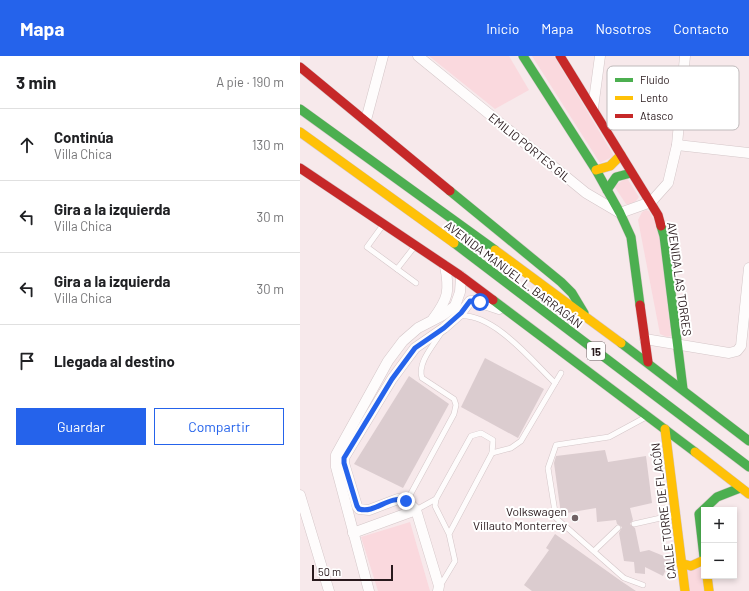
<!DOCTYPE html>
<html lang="es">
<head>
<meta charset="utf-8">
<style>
	:root { --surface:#fff; --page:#f2f2f2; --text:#202124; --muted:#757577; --line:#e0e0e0; --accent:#2563eb }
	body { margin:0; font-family:Barlow,sans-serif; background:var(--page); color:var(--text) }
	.controls { position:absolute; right:12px; bottom:12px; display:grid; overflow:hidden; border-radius:0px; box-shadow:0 2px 6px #0003 }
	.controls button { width:36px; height:36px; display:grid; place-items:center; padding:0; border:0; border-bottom:1px solid var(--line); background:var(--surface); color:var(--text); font:20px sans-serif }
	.scale { position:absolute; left:12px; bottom:10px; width:81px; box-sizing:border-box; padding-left:4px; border:2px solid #291a1d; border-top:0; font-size:11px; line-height:14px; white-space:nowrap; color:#291a1d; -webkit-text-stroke:3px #fff; paint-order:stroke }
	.stop { position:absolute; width:12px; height:12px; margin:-9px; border:3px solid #2563eb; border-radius:50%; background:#fff }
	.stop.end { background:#2563eb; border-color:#fff; box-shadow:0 1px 4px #0008 }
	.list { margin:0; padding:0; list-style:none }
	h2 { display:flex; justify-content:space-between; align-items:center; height:52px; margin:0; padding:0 16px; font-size:17px }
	h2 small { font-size:13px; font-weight:400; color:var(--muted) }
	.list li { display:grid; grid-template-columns:26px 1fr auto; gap:12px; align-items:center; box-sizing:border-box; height:72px; padding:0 16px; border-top:1px solid var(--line) }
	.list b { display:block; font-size:15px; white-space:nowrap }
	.list p { margin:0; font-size:13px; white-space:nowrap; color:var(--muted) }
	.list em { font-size:13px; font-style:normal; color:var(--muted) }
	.actions { display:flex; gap:8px; padding:12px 16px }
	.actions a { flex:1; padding:9px 0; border:1px solid var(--accent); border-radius:0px; text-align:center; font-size:14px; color:var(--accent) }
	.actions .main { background:var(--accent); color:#fff }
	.icon { flex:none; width:22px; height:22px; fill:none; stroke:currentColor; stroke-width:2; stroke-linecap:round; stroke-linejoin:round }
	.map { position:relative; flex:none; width:449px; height:535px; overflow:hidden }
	header { display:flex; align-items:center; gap:24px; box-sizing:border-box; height:56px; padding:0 20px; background:var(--accent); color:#fff }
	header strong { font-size:19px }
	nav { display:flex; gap:22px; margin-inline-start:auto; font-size:14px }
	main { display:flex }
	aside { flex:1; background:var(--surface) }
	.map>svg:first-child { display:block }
</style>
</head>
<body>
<header>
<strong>Mapa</strong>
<nav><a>Inicio</a><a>Mapa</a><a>Nosotros</a><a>Contacto</a></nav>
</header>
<main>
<aside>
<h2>3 min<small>A pie · 190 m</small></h2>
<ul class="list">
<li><svg class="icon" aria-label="ahead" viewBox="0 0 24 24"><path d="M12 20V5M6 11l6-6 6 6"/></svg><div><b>Continúa</b><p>Villa Chica</p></div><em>130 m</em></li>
<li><svg class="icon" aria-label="left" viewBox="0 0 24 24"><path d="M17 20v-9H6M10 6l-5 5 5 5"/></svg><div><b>Gira a la izquierda</b><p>Villa Chica</p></div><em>30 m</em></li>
<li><svg class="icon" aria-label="left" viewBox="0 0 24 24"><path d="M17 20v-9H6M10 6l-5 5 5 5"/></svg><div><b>Gira a la izquierda</b><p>Villa Chica</p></div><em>30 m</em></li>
<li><svg class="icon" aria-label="arrive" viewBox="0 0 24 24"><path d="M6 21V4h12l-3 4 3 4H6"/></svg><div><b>Llegada al destino</b></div></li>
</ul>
<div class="actions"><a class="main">Guardar</a><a>Compartir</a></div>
</aside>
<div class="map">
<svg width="449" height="535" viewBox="0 0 449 535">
	<rect width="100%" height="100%" fill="#f7e9eb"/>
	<g fill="#fad9de">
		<polygon points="129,0 209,0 229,34 195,53"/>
		<polygon points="232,0 254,0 314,100 300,107"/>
		<path d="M327,122L339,141C335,147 332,148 326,148L314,130Z"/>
		<polygon points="346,154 349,155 359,173 371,280 367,281 360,278 338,164 342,156"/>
		<polygon points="110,466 130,535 78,535 61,481"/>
		<polygon points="401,512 404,535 389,535 386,514"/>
	</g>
	<g fill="#dbcccf">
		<polygon points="185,302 244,333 218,382 161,351"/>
		<polygon points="109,320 149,348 103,432 54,408"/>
		<polygon points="305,394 308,406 346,400 352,447 330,452 333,464 330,468 335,472 340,496 349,494 371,503 363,520 345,511 345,518 335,517 334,506 324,505 319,477 322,471 317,468 316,464 297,466 296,452 261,458 254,407 256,400"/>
		<polygon points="255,478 321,525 336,535 232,535 224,529 249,494 246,492"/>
	</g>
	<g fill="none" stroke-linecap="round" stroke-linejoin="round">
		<defs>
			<g id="lane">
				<polyline points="83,169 67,191 97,213 115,190"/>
				<polyline points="97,213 116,227"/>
				<path d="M159,260C194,257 232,305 255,327"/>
				<polyline points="192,397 211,392 221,385 261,317"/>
				<path d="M109,447V441L154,358L156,349L154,343L122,322C117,307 133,290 141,277"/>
				<polyline points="116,454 136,443"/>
				<polyline points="334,468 374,459"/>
				<polyline points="294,495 318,472"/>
				<polyline points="343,529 324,522 256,462 248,412 256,389 309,381 346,361"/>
				<polyline points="140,530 155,505 149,478 135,450 136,443 171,380 181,377 193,384 192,397 149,478"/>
			</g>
			<g id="street">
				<polyline points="118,0 286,137 320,157 351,146 368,127 377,89 385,0"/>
				<polyline points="293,52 300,0"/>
				<polyline points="66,64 83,0"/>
				<polyline points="377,89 449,97"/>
				<path d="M133,263C148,243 150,235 145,210"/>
				<polyline points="345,283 429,297 437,295 441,290 449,212"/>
				<polyline points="0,439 29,535"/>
				<polyline points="53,477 116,454"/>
				<polyline points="69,535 36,411 36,399 88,305 103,285 118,272 143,259 155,250 160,236 161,220"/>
				<polyline points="138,535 139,530 116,454 109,447 98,443 69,454 59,453 57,450 44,407 44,402 92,323 115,292 144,272 161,257 170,245 175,245 199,253"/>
			</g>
			<g id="fast">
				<polyline points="223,0 296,114 320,157 331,181 340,249"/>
				<polyline points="0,53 195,194"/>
				<polyline points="307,134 316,121 331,117"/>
				<polyline points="150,135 261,226 272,237 284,257"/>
				<polyline points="361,170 364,180 383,333"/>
				<polyline points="154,187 449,411"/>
				<polyline points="193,244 395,396"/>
				<polyline points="321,287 449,385"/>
				<polyline points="404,501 399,458 417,441 440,432"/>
			</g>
			<g id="slow">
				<polyline points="0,76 154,187"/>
				<polyline points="296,114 310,110 321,99"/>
				<polyline points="195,194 321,287"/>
				<polyline points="365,373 385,535"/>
				<polyline points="395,396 449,438"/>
				<polyline points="380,507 391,510 404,504"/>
				<polyline points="407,520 409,535"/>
			</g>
			<g id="jam">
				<polyline points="260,0 358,159 361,170"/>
				<polyline points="0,11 150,135"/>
				<polyline points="0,112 161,220 193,244"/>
				<polyline points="340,249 348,306"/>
			</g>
		</defs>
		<use href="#lane" stroke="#d4c6c8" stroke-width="6"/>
		<use href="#street" stroke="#d4c6c8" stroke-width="11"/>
		<use href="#fast" stroke="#d4c6c8" stroke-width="10"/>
		<use href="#slow" stroke="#d4c6c8" stroke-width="10"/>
		<use href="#jam" stroke="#d4c6c8" stroke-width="10"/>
		<use href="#lane" stroke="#fefcfc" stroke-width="5"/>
		<use href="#street" stroke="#fefcfc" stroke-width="10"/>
		<use href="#fast" stroke="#4caf50" stroke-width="9"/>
		<use href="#slow" stroke="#ffc107" stroke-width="9"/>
		<use href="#jam" stroke="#c62828" stroke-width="9"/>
	</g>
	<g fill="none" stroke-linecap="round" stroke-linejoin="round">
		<path stroke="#2563eb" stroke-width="5" d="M106,445C89,438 76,458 59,453L57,450L44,407V402L92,323L115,292L144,272L161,257L170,245L180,246"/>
	</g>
	<circle fill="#716265" stroke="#fff" stroke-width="1.5" cx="275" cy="462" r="4"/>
	<g text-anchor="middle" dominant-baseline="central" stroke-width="4" stroke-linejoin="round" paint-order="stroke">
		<rect fill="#fff" stroke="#695f61" stroke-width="1" x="287" y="286" width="18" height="18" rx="3"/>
		<g font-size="11" font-weight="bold" fill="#291a1d">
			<text x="296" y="295">15</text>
		</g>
		<g font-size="12" fill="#291a1d" stroke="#fff">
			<text transform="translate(230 91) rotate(39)">EMILIO PORTES GIL</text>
			<text transform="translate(214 218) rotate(37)">AVENIDA MANUEL L. BARRAGÁN</text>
			<text transform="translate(380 223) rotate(82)">AVENIDA LAS TORRES</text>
			<text transform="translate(363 455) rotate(-97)">CALLE TORRE DE FLACÓN</text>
		</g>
		<g font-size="12" fill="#291a1d" stroke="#fff" text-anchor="end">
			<text x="267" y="455">Volkswagen<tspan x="267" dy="14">Villauto Monterrey</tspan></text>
		</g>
	</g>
	<rect x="307" y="10" width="132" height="64" rx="6" fill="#fff" stroke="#bfbabb" stroke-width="1"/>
	<rect x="315" y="22" width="18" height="4" fill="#4caf50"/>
	<rect x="315" y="40" width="18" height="4" fill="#ffc107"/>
	<rect x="315" y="58" width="18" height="4" fill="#c62828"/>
	<g font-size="11" fill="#291a1d">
		<text x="340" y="28">Fluido</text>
		<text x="340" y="46">Lento</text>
		<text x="340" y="64">Atasco</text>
	</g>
</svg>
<div class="controls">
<button>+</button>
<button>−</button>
</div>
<div class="scale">50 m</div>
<div class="stop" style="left:180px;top:246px"></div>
<div class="stop end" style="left:106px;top:445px"></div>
</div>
</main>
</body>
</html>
